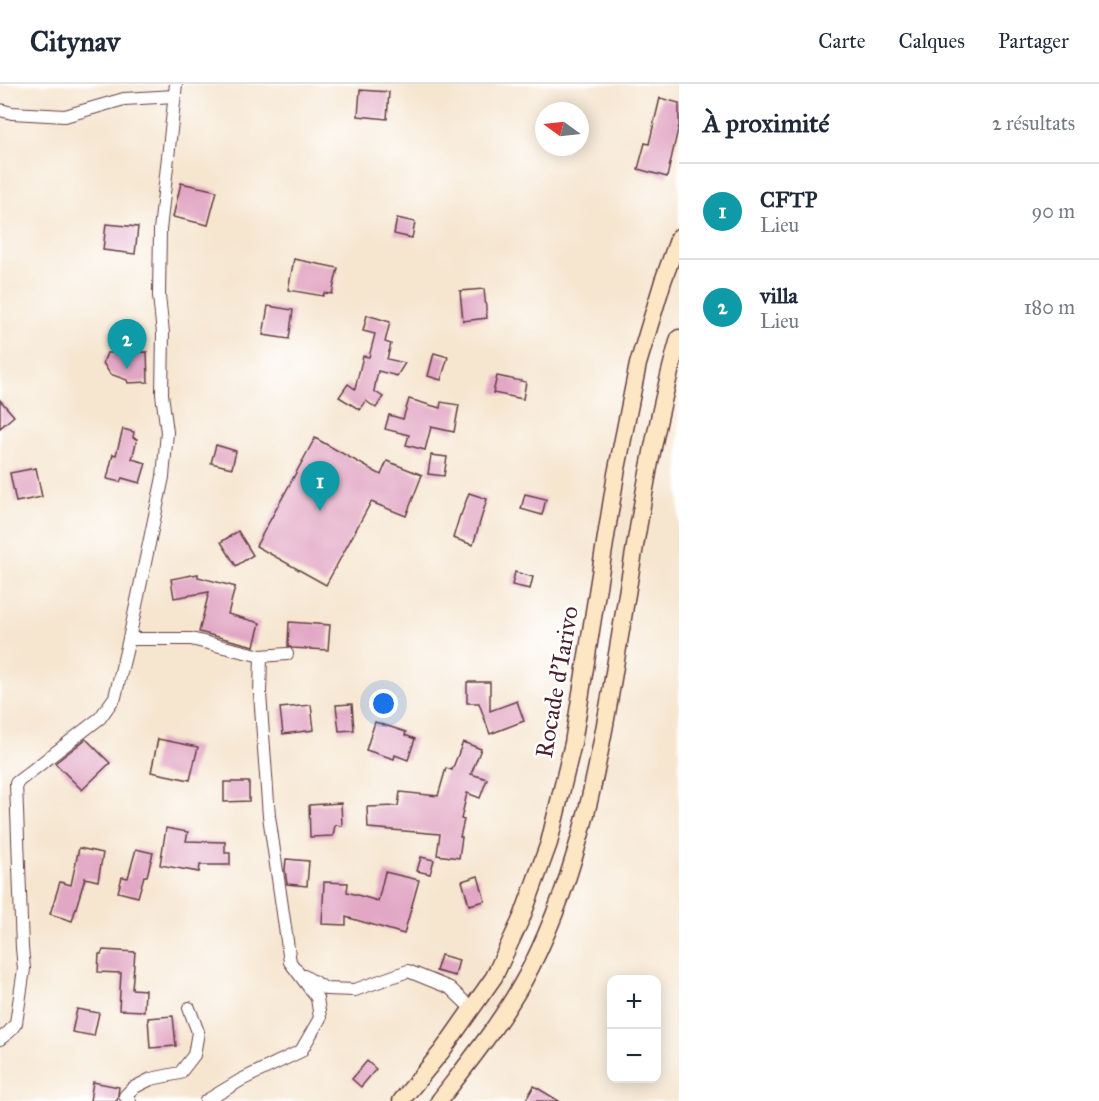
<!DOCTYPE html>
<html lang="fr">
<head>
<meta charset="utf-8">
<style>
	:root { --surface:#fff; --page:#f6f6f7; --text:#1f2937; --muted:#747a83; --line:#e0e1e3; --accent:#ea580c }
	body { margin:0; font-family:"IM FELL Great Primer",serif; background:var(--page); color:var(--text) }
	.controls { position:absolute; right:18px; bottom:18px; display:grid; overflow:hidden; border-radius:12px; box-shadow:0 3px 15px #0003 }
	.controls button { width:54px; height:54px; display:grid; place-items:center; padding:0; border:0; border-bottom:2px solid var(--line); background:var(--surface); color:var(--text); font:30px sans-serif }
	.compass { position:absolute; left:535px; top:18px; width:54px; height:54px; border-radius:50%; background:var(--surface); box-shadow:0 3px 15px #0003; rotate:285deg }
	.you { position:absolute; left:384px; top:620px; width:21px; height:21px; margin:-15px; border:4px solid #fff; border-radius:50%; background:#1a73e8; box-shadow:0 0 0 9px #1a73e833 }
	.badge { display:grid; place-items:center; width:39px; height:39px; border-radius:50%; background:var(--accent); color:#fff; font-size:20px; font-weight:700 }
	.pin { position:absolute; translate:-50% -50px; filter:drop-shadow(0 2px 3px #0008) }
	.pin::after { content:''; position:absolute; top:32px; width:21px; height:18px; background:inherit; clip-path:polygon(0 0,100% 0,50% 100%) }
	.list { margin:0; padding:0; list-style:none }
	h2 { display:flex; justify-content:space-between; align-items:center; height:78px; margin:0; padding:0 24px; font-size:26px }
	h2 small { font-size:20px; font-weight:400; color:var(--muted) }
	.list li { display:grid; grid-template-columns:39px 1fr auto; gap:18px; align-items:center; box-sizing:border-box; height:96px; padding:0 24px; border-top:2px solid var(--line) }
	.list b { display:block; font-size:22px; white-space:nowrap }
	.list p { margin:0; font-size:20px; white-space:nowrap; color:var(--muted) }
	.list em { font-size:20px; font-style:normal; color:var(--muted) }
	.map { position:relative; flex:none; width:679px; height:1017px; overflow:hidden }
	header { display:flex; align-items:center; gap:36px; box-sizing:border-box; height:84px; padding:0 30px; background:var(--surface); border-bottom:2px solid var(--line) }
	header strong { font-size:28px }
	nav { display:flex; gap:33px; margin-inline-start:auto; font-size:21px }
	main { display:flex }
	aside { flex:1; background:var(--surface) }
	.map>svg:first-child { display:block }
</style>
</head>
<body>
<header>
<strong>Citynav</strong>
<nav><a>Carte</a><a>Calques</a><a>Partager</a></nav>
</header>
<main>
<div class="map">
<svg width="679" height="1017" viewBox="0 0 679 1017">
	<rect width="100%" height="100%" fill="#fff"/>
	<filter id="ink" filterUnits="userSpaceOnUse"><feTurbulence type="fractalNoise" baseFrequency=".0167" numOctaves="2"/><feDisplacementMap in="SourceGraphic" scale="12" xChannelSelector="R" yChannelSelector="G"/><feConvolveMatrix kernelMatrix="1 2 1 2 8 2 1 2 1" color-interpolation-filters="sRGB"/></filter>
	<filter id="wash" filterUnits="userSpaceOnUse"><feTurbulence type="fractalNoise" baseFrequency=".008" numOctaves="4" result="noise"/><feDisplacementMap in="SourceGraphic" scale="24" xChannelSelector="R" yChannelSelector="G"/><feGaussianBlur stdDeviation="1.35" result="paint"/><feColorMatrix in="noise" values="0 0 0 0 0 0 0 0 0 0 0 0 0 0 0 0 0 1.4 0 .05"/><feComposite in="paint" operator="in"/></filter>
	<g filter="url(#wash)">
		<rect width="100%" height="100%" fill="#f6e6d0"/>
		<g id="blocks">
			<g fill="#e2a7c4">
				<polygon points="360,6 389,8 387,35 358,32"/>
				<polygon points="660,14 679,19 679,41 667,93 638,85 645,59 649,60"/>
				<polygon points="181,99 217,107 208,141 173,133"/>
				<polygon points="397,134 415,138 412,154 394,150"/>
				<polygon points="106,140 138,143 135,170 103,166"/>
				<polygon points="294,175 338,184 332,210 324,209 323,212 288,206"/>
				<polygon points="484,205 487,234 463,237 460,207"/>
				<polygon points="268,222 293,226 289,255 263,251"/>
				<polygon points="367,231 390,238 385,258 391,260 387,275 405,279 397,292 378,287 374,307 383,313 376,324 366,317 360,326 339,313 348,300 355,305 363,272 369,273 375,250 363,247"/>
				<polygon points="147,268 148,298 128,299 127,296 110,290 103,279 107,269"/>
				<polygon points="434,269 448,273 441,296 428,292"/>
				<polygon points="497,292 526,298 523,315 493,309"/>
				<polygon points="409,315 440,324 441,318 459,321 454,348 431,343 425,366 406,361 409,351 385,345 389,331 403,335"/>
				<polygon points="0,316 14,332 0,344"/>
				<polygon points="123,345 134,348 133,354 137,355 132,375 146,379 140,399 122,394 120,398 107,395 113,370 116,371"/>
				<polygon points="315,354 381,391 387,377 422,391 406,432 371,418 326,501 256,462"/>
				<polygon points="216,361 236,367 232,384 211,379"/>
				<polygon points="431,371 447,373 444,392 428,390"/>
				<polygon points="36,384 42,413 16,418 10,389"/>
				<polygon points="469,409 487,415 473,461 453,454 460,431 461,431"/>
				<polygon points="525,410 546,415 542,431 521,425"/>
				<polygon points="238,447 253,471 236,482 221,458"/>
				<polygon points="515,488 533,493 530,505 512,501"/>
				<polygon points="198,490 198,493 236,503 235,503 228,530 260,539 254,562 199,548 209,508 174,514 171,495"/>
				<polygon points="289,538 330,541 328,566 292,564 288,562"/>
				<polygon points="467,598 490,598 490,627 517,617 524,637 490,650 479,619 467,619"/>
				<polygon points="352,620 354,646 339,647 336,621"/>
				<polygon points="311,621 314,646 283,650 280,624"/>
				<polygon points="375,638 406,648 405,651 415,655 408,676 395,671 394,675 366,666"/>
				<polygon points="86,655 110,679 82,706 55,679"/>
				<polygon points="158,655 198,663 190,696 151,688"/>
				<polygon points="463,658 481,665 471,690 487,695 480,714 467,709 461,735 464,736 460,753 462,753 459,774 437,771 440,750 368,744 367,723 398,722 400,708 438,712 446,684 452,686"/>
				<polygon points="224,698 249,698 249,717 224,718"/>
				<polygon points="341,719 342,742 335,741 333,752 310,753 309,721"/>
				<polygon points="166,744 188,748 186,757 225,758 225,769 230,769 230,781 200,781 199,788 160,781"/>
				<polygon points="79,764 103,769 98,797 85,794 72,837 50,830 60,798 71,801"/>
				<polygon points="136,765 153,769 147,792 144,792 138,813 118,808 122,793 128,794"/>
				<polygon points="421,773 434,776 430,790 417,787"/>
				<polygon points="286,775 309,777 307,802 287,800 285,786"/>
				<polygon points="385,788 419,796 404,850 346,833 346,841 322,840 324,798 348,799 347,808 378,817"/>
				<polygon points="478,792 485,817 469,821 462,797"/>
				<polygon points="103,866 135,868 132,905 145,906 144,927 119,926 121,889 98,888 99,870 101,870"/>
				<polygon points="441,871 459,876 455,892 436,887"/>
				<polygon points="77,925 99,929 94,952 72,948"/>
				<polygon points="173,932 176,962 150,964 148,934"/>
				<polygon points="367,977 376,985 361,1003 352,995"/>
				<polygon points="93,998 119,1003 117,1017 90,1017"/>
				<polygon points="534,1002 559,1017 525,1017"/>
			</g>
		</g>
	</g>
	<g filter="url(#ink)">
		<use href="#blocks" fill-opacity="0" stroke="#643d44" stroke-width="1.5"/>
		<g fill="none" stroke-linecap="round" stroke-linejoin="round">
			<defs>
				<g id="minor">
					<polyline points="0,26 12,29 65,32 124,15 175,12"/>
					<polyline points="129,555 191,555 261,572 287,570"/>
					<polyline points="304,892 326,905 355,906 408,887 450,904 472,925"/>
					<polyline points="0,955 9,948 16,939 24,885 22,864 16,699 100,634 115,613 129,555 163,393 167,348 162,310 163,249 159,212 160,146 176,0"/>
					<polyline points="130,1017 125,1012 133,1004 151,995 180,989 194,971 198,948 189,924"/>
					<polyline points="206,1017 241,996 301,967 320,934 317,914 290,878 269,732 260,610 261,572"/>
				</g>
				<g id="secondary">
					<polyline points="401,1017 442,967 494,893 522,833 549,759 573,659 616,390 638,280 663,197 679,153"/>
					<path d="M439,1017C472,974 507,931 531,883C580,785 600,677 617,570C635,464 650,357 679,254"/>
				</g>
			</defs>
			<use href="#minor" stroke="#643d44" stroke-width="14"/>
			<use href="#secondary" stroke="#643d44" stroke-width="19"/>
			<use href="#minor" stroke="#fff" stroke-width="12"/>
			<use href="#secondary" stroke="#fce6c4" stroke-width="16"/>
		</g>
	</g>
	<g text-anchor="middle" dominant-baseline="central" stroke-width="5" stroke-linejoin="round" paint-order="stroke">
		<g font-size="24" fill="#4a1f2b" stroke="#fff">
			<text transform="translate(557 598) rotate(-80)">Rocade d'Iarivo</text>
		</g>
	</g>
</svg>
<div class="controls">
<button>+</button>
<button>−</button>
</div>
<svg class="compass" viewBox="-18 -18 36 36"><path d="M0-13l5 13h-10z" fill="#e53935"/><path d="M0 13l5-13h-10z" fill="#747a83"/></svg>
<div class="you"></div>
<div class="pin badge" style="left:320px;top:427px;background:#0f9aa8">1</div>
<div class="pin badge" style="left:127px;top:285px;background:#0f9aa8">2</div>
</div>
<aside>
<h2>À proximité<small>2 résultats</small></h2>
<ul class="list">
<li><span class="badge" style="background:#0f9aa8">1</span><div><b>CFTP</b><p>Lieu</p></div><em>90 m</em></li>
<li><span class="badge" style="background:#0f9aa8">2</span><div><b>villa</b><p>Lieu</p></div><em>180 m</em></li>
</ul>
</aside>
</main>
</body>
</html>
